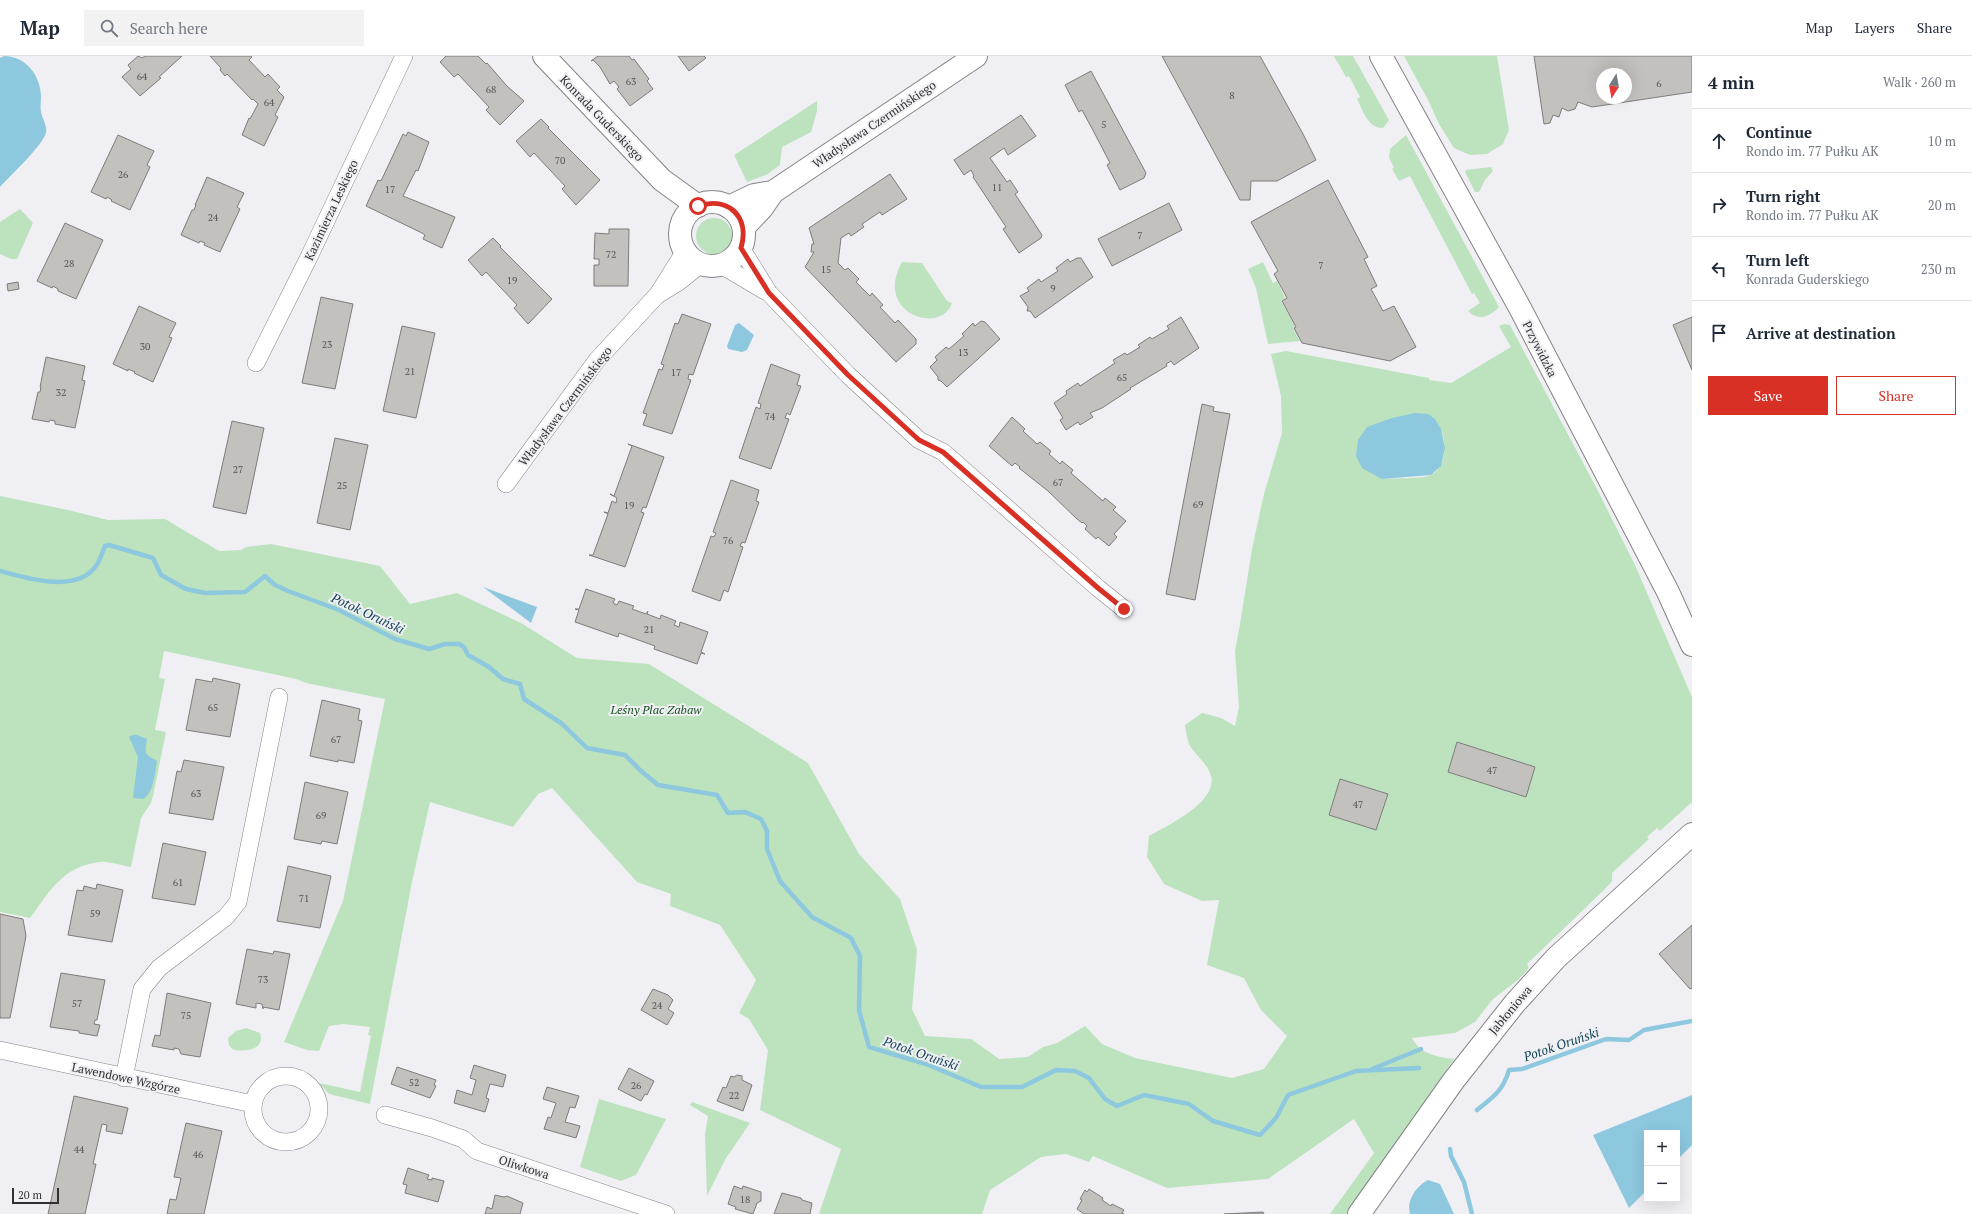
<!DOCTYPE html>
<html lang="en">
<head>
<meta charset="utf-8">
<style>
	:root { --surface:#fff; --page:#f2f2f3; --text:#1f2937; --muted:#747a83; --line:#e0e1e3; --accent:#d93025 }
	body { margin:0; font-family:"PT Serif",serif; background:var(--page); color:var(--text) }
	.controls { position:absolute; right:12px; bottom:12px; display:grid; overflow:hidden; border-radius:0px; box-shadow:0 4px 16px #0002 }
	.controls button { width:36px; height:36px; display:grid; place-items:center; padding:0; border:0; border-bottom:1px solid var(--line); background:var(--surface); color:var(--text); font:20px sans-serif }
	.compass { position:absolute; left:1596px; top:12px; width:36px; height:36px; border-radius:50%; background:var(--surface); box-shadow:0 4px 16px #0002; rotate:191deg }
	.scale { position:absolute; left:12px; bottom:10px; width:47px; box-sizing:border-box; padding-left:4px; border:2px solid #303032; border-top:0; font-size:11px; line-height:14px; white-space:nowrap; color:#303032; -webkit-text-stroke:3px #f0f0f4; paint-order:stroke }
	.stop { position:absolute; width:12px; height:12px; margin:-9px; border:3px solid #d93025; border-radius:50%; background:#fff }
	.stop.end { background:#d93025; border-color:#fff; box-shadow:0 1px 4px #0008 }
	.list { margin:0; padding:0; list-style:none }
	h2 { display:flex; justify-content:space-between; align-items:center; height:52px; margin:0; padding:0 16px; font-size:17px }
	h2 small { font-size:13px; font-weight:400; color:var(--muted) }
	.list li { display:grid; grid-template-columns:26px 1fr auto; gap:12px; align-items:center; box-sizing:border-box; height:64px; padding:0 16px; border-top:1px solid var(--line) }
	.list b { display:block; font-size:15px; white-space:nowrap }
	.list p { margin:0; font-size:13px; white-space:nowrap; color:var(--muted) }
	.list em { font-size:13px; font-style:normal; color:var(--muted) }
	.actions { display:flex; gap:8px; padding:12px 16px }
	.actions a { flex:1; padding:9px 0; border:1px solid var(--accent); border-radius:0px; text-align:center; font-size:14px; color:var(--accent) }
	.actions .main { background:var(--accent); color:#fff }
	.icon { flex:none; width:22px; height:22px; fill:none; stroke:currentColor; stroke-width:2; stroke-linecap:round; stroke-linejoin:round }
	.map { position:relative; flex:none; width:1692px; height:1158px; overflow:hidden }
	header { display:flex; align-items:center; gap:24px; box-sizing:border-box; height:56px; padding:0 20px; background:var(--surface); border-bottom:1px solid var(--line) }
	header strong { font-size:19px }
	nav { display:flex; gap:22px; margin-inline-start:auto; font-size:14px }
	.search { width:280px; height:36px; background:var(--page); display:flex; align-items:center; gap:10px; box-sizing:border-box; padding:0 14px; border-radius:0px; color:var(--muted); font-size:15px }
	main { display:flex }
	aside { flex:1; background:var(--surface) }
	.map>svg:first-child { display:block }
</style>
</head>
<body>
<header>
<strong>Map</strong>
<div class="search"><svg class="icon" aria-label="search" viewBox="0 0 24 24"><circle cx="10" cy="10" r="6"/><path d="M15 15l6 6"/></svg>Search here</div>
<nav><a>Map</a><a>Layers</a><a>Share</a></nav>
</header>
<main>
<div class="map">
<svg width="1692" height="1158" viewBox="0 0 1692 1158">
	<rect width="100%" height="100%" fill="#f0f0f4"/>
	<g fill="#bce3be" fill-rule="evenodd">
		<path d="M1334,0H1353L1389,64L1383,72C1368,73 1363,54 1357,43L1360,41L1349,20L1346,21Z"/>
		<polygon points="1404,0 1497,0 1509,74 1503,88 1487,98 1470,99 1454,92 1439,68 1428,44"/>
		<polygon points="817,45 817,55 811,76 782,91 780,109 768,118 747,126 734,99"/>
		<path d="M1406,79L1499,251C1491,260 1478,266 1468,255L1480,247L1474,237L1472,238L1410,120L1399,125L1392,113L1394,111L1389,102L1390,93Z"/>
		<polygon points="1491,111 1493,115 1485,124 1479,136 1475,136 1465,116 1466,114"/>
		<polygon points="20,153 33,167 17,203 11,203 0,198 0,166"/>
		<circle cx="714" cy="180" r="18"/>
		<path d="M902,206L922,207L947,245L952,247C941,280 873,257 902,206Z"/>
		<polygon points="1263,206 1273,227 1277,225 1285,242 1281,245 1295,270 1293,272 1300,285 1268,288 1256,232 1248,213"/>
		<path d="M1504,268L1510,269L1597,433L1635,509L1692,641V746L1660,775L1657,772L1647,781L1649,783L1612,817V825L1608,830L1527,908L1529,912L1518,924L1493,943L1475,966L1455,977L1412,982C1420,998 1437,1001 1454,1003L1346,1158H1330L1374,1097L1354,1063L1268,1123L1167,1132L1093,1100L1089,1106L1066,1098L1041,1101L990,1134L982,1158H819L841,1093L760,1054L768,994L749,963L739,957L756,924L720,869L670,850L671,838L637,826L552,732L538,738L513,771L430,746L412,826L370,1048L329,1038L319,1027L360,1036L371,980L368,979L370,971L343,968L329,970L319,995L307,994L284,986L343,845L385,643L306,627L296,623L164,595L159,622L165,623L155,674L166,676L153,740L151,747L141,762L131,811C122,810 109,805 100,806C63,810 50,835 30,862L0,856V440L68,454L108,464L165,463L219,495L241,494L246,491L271,488L380,510L410,548L457,537L521,567L577,602L649,608L808,707L859,798L900,843L917,894L912,953L925,980L971,983L999,1003L1028,1001L1043,991L1057,987L1085,970L1102,988L1135,1002L1232,1022L1264,1013L1287,980L1261,954L1244,922L1207,909L1219,844L1202,845L1164,828L1147,801L1149,780C1167,770 1222,744 1210,717C1206,707 1196,699 1190,690C1187,684 1186,675 1185,669L1202,657L1221,662L1235,670L1239,651L1235,595L1240,568L1252,493L1264,438L1282,377L1281,340L1271,298L1286,295L1429,322V324L1451,327L1511,291L1499,270ZM1428,359C1433,362 1437,366 1440,372C1447,385 1447,411 1431,419C1424,423 1392,422 1382,423Z"/>
		<path d="M246,972L260,977C266,994 243,997 232,993L229,989L228,982L236,975Z"/>
		<polygon points="599,1043 666,1063 636,1119 621,1125 580,1111"/>
		<polygon points="692,1046 750,1067 726,1102 707,1140 705,1078 708,1060 690,1049"/>
	</g>
	<g fill="#8dc8df">
		<path d="M4,0C26,0 41,20 41,41C41,46 40,51 41,56C42,62 48,71 46,77C42,90 11,119 0,131V2Z"/>
		<polygon points="739,267 754,279 747,294 742,296 728,293 727,290 735,269"/>
		<polygon points="1415,357 1428,358 1435,363 1441,373 1445,392 1441,410 1431,419 1382,423 1362,412 1356,400 1358,384 1367,371 1392,362"/>
		<polygon points="483,531 537,551 531,567"/>
		<path d="M133,679H137L147,683C145,696 143,698 157,705C155,716 154,737 143,743L133,742L138,701L129,681Z"/>
		<polygon points="1692,1039 1692,1089 1677,1104 1677,1077 1647,1077 1647,1134 1629,1152 1593,1079"/>
		<path d="M1428,1124L1440,1128L1454,1158H1410C1406,1145 1416,1130 1428,1124Z"/>
	</g>
	<g fill="none" stroke-linecap="round" stroke-linejoin="round">
		<g stroke="#8dc8df" stroke-width="4.5">
			<path d="M0,515C26,522 76,538 96,510C100,505 102,497 105,490L109,489L153,502L161,519L186,533L205,537L245,536L265,520L275,529L288,535L339,554L395,583L429,593L445,588H459L464,591L468,599L489,611L503,623L520,628L524,643L561,667L587,692L625,699L641,715L658,729L717,739L728,757L745,756L761,763L767,775V793L780,825L812,861L851,882L860,900L859,954L869,991L926,1008L981,1031H1022L1056,1014L1075,1015L1089,1022L1105,1043L1117,1050L1144,1039L1189,1048L1213,1065L1260,1079L1276,1062L1288,1039L1356,1015L1419,1012"/>
			<polyline points="1372,1013 1421,993"/>
			<path d="M1477,1054C1493,1041 1503,1035 1509,1014L1522,1013L1606,983L1629,984L1644,974L1692,965"/>
			<polyline points="1450,1093 1451,1100 1464,1126 1472,1158"/>
		</g>
	</g>
	<g fill="#c3c1be" stroke="#7e7c7a" fill-rule="evenodd">
		<polygon points="138,0 142,2 145,0 182,0 159,21 161,22 140,40 122,21 131,13 128,9"/>
		<polygon points="210,0 251,0 252,1 249,4 265,21 268,18 280,31 277,34 284,41 275,59 278,61 264,90 242,79 249,62 250,63 258,48 253,43 252,44 227,18 225,20 220,14 221,12"/>
		<polygon points="446,0 478,0 486,8 487,7 507,30 524,45 500,69 486,54 489,51 458,18 454,21 440,6"/>
		<polygon points="598,0 629,0 632,4 634,3 649,23 647,25 653,33 630,50 617,33 619,31 614,25 610,28 600,11 593,4 591,5"/>
		<polygon points="678,0 704,0 706,2 689,15"/>
		<polygon points="1162,0 1260,0 1303,78 1316,104 1277,125 1251,125 1250,144 1240,144"/>
		<path d="M1534,0H1692V36L1592,51L1578,46L1575,53L1568,55L1562,52L1559,61L1553,59L1550,67L1544,68ZM1602,18H1626V42H1602Z"/>
		<polygon points="1091,15 1146,117 1144,122 1120,134 1107,109 1110,107 1096,80 1082,54 1079,56 1065,29"/>
		<polygon points="1021,59 1036,80 1008,99 1004,92 990,102 1007,126 1010,124 1018,136 1015,138 1042,179 1041,182 1019,197 1003,173 1006,171 973,121 974,120 971,114 964,119 954,104"/>
		<polygon points="541,63 549,71 548,72 600,124 576,149 562,133 565,130 534,97 530,101 516,85"/>
		<polygon points="408,76 429,86 418,115 416,114 403,140 455,161 442,192 423,183 425,179 422,177 366,150 378,124 381,125 403,78 406,80"/>
		<polygon points="118,79 154,95 147,109 150,111 130,154 111,145 112,144 107,141 106,143 91,136"/>
		<polygon points="890,118 907,143 882,159 880,156 862,168 864,171 851,180 849,177 841,182 838,207 845,214 848,212 859,223 856,226 870,240 872,237 883,249 880,251 895,267 898,264 916,283 916,288 896,306 805,211 814,196 811,196 812,188 814,188 809,172"/>
		<polygon points="207,121 244,137 237,151 240,153 220,196 204,189 205,187 200,185 199,187 181,179 192,154 194,154 196,149 195,149"/>
		<polygon points="1328,124 1368,201 1364,203 1377,230 1371,233 1383,255 1394,250 1416,291 1390,305 1302,287 1294,272 1296,271 1282,245 1287,242 1274,218 1278,215 1251,166"/>
		<polygon points="1169,147 1182,174 1112,210 1098,183"/>
		<polygon points="65,167 103,184 76,243 58,235 58,233 53,230 52,232 37,225"/>
		<polygon points="609,173 629,173 628,230 594,230 594,209 599,209 599,203 594,203 595,177 609,178"/>
		<polygon points="493,182 501,190 500,191 552,243 528,268 514,252 517,249 486,216 482,220 468,204"/>
		<polygon points="1077,202 1081,202 1093,221 1035,262 1030,255 1027,255 1028,251 1020,240 1029,235 1027,232 1039,223 1041,226 1058,215 1056,212 1068,203 1070,206"/>
		<polygon points="18,226 19,233 8,235 7,228"/>
		<polygon points="321,241 353,248 335,333 302,327"/>
		<polygon points="139,250 176,267 169,281 172,282 153,326 134,317 135,316 128,313 128,315 113,308"/>
		<polygon points="682,258 711,268 693,319 689,318 688,323 691,324 672,378 643,369 647,358 643,357 659,313 662,314 664,309 661,308 675,267 678,268"/>
		<polygon points="1181,261 1199,292 1174,309 1171,305 1166,308 1167,310 1130,332 1131,333 1102,352 1090,357 1093,361 1080,369 1078,366 1066,374 1060,364 1063,362 1054,347 1067,338 1066,335 1078,327 1080,330 1115,307 1113,304 1125,297 1127,299 1140,291 1138,289 1150,281 1152,283 1169,273 1167,270"/>
		<polygon points="1692,261 1692,314 1673,269"/>
		<polygon points="981,265 985,266 1000,283 947,331 941,325 938,324 938,321 930,311 937,304 935,301 946,291 949,293 964,280 962,278 973,267 975,270"/>
		<polygon points="402,270 435,277 416,362 383,355"/>
		<polygon points="46,301 85,310 82,324 85,325 75,372 55,368 55,365 50,364 49,366 32,363 38,336 40,336 41,331 40,331"/>
		<polygon points="771,308 800,319 797,329 801,330 790,359 787,357 785,362 789,363 771,413 739,402 756,351 760,353 761,348 758,347"/>
		<polygon points="1202,348 1214,351 1213,355 1230,358 1195,544 1166,538"/>
		<polygon points="1012,361 1025,373 1023,375 1037,388 1040,386 1051,395 1049,398 1060,408 1062,405 1073,414 1071,417 1103,445 1105,442 1116,451 1113,454 1126,465 1114,478 1117,481 1109,490 1098,481 1096,483 1085,473 1087,470 1083,466 1082,467 1077,463 1048,435 1019,412 1020,411 1015,407 1012,410 989,390"/>
		<polygon points="232,365 264,372 246,458 213,451"/>
		<polygon points="335,382 368,389 350,474 317,467"/>
		<polygon points="628,388 664,401 646,452 643,451 641,456 644,457 625,511 589,499 593,499 608,458 604,456 608,457 612,445 616,447 617,442 610,438 614,440 632,390"/>
		<polygon points="731,424 759,434 756,445 759,446 745,487 742,486 740,490 743,491 728,536 724,534 720,545 692,535 711,480 714,481 716,477 713,476"/>
		<polygon points="586,533 615,543 613,547 617,549 619,545 634,550 632,553 646,558 648,555 647,558 660,563 661,559 676,565 674,569 679,571 680,566 708,576 701,596 705,598 701,597 697,608 654,593 655,590 619,577 618,581 575,566 579,554 575,553 579,553"/>
		<polygon points="213,622 240,628 230,681 186,674 196,623 212,626"/>
		<polygon points="322,644 360,653 358,664 362,665 354,707 338,704 338,706 310,700"/>
		<polygon points="1457,686 1535,711 1526,741 1448,716"/>
		<polygon points="184,704 224,711 213,764 169,757 177,715 181,716"/>
		<polygon points="1340,723 1388,738 1376,774 1329,759"/>
		<polygon points="305,726 348,736 337,788 322,785 321,788 294,783"/>
		<polygon points="163,787 206,796 195,849 152,842"/>
		<polygon points="288,810 331,820 320,872 277,865"/>
		<polygon points="97,828 123,834 112,886 68,879 77,834 83,835 84,830 96,833"/>
		<polygon points="0,858 23,863 26,880 10,962 0,962"/>
		<polygon points="1692,869 1692,932 1690,933 1659,898"/>
		<polygon points="247,893 273,898 274,895 290,898 279,954 263,951 263,953 262,948 256,947 256,952 236,948"/>
		<polygon points="61,917 105,924 97,964 95,964 94,968 100,969 97,980 79,977 79,975 50,971"/>
		<polygon points="653,933 668,939 673,944 668,953 674,957 667,969 641,954"/>
		<polygon points="167,937 211,947 200,1001 181,998 179,993 174,992 174,994 152,990 155,979 160,980"/>
		<polygon points="474,1009 506,1019 503,1031 490,1028 486,1042 489,1043 485,1056 454,1047 457,1034 472,1039 476,1024 470,1022"/>
		<polygon points="397,1011 436,1024 434,1029 436,1030 430,1042 391,1028"/>
		<polygon points="629,1012 654,1025 647,1039 645,1038 641,1045 618,1033"/>
		<polygon points="737,1019 742,1020 742,1024 752,1029 743,1055 717,1045 723,1031 726,1032 731,1020 734,1021"/>
		<polygon points="547,1031 579,1040 575,1052 570,1051 565,1066 580,1070 576,1082 544,1073 548,1061 551,1062 556,1047 543,1043"/>
		<polygon points="74,1040 128,1052 122,1078 106,1075 107,1069 102,1068 93,1108 96,1108 85,1158 48,1158"/>
		<polygon points="186,1067 222,1075 204,1158 167,1158 170,1143 176,1144 181,1122 174,1121"/>
		<polygon points="408,1112 429,1119 427,1123 432,1124 432,1122 444,1125 438,1146 405,1137 407,1129 403,1128"/>
		<polygon points="734,1130 742,1133 743,1130 761,1136 761,1145 757,1147 753,1158 735,1153 736,1151 728,1148"/>
		<polygon points="1089,1133 1103,1142 1102,1144 1111,1150 1112,1148 1124,1154 1122,1157 1124,1158 1084,1158 1077,1153 1082,1144 1080,1143 1085,1134 1087,1136"/>
		<polygon points="782,1137 801,1142 802,1144 812,1147 810,1158 774,1158"/>
		<polygon points="495,1139 504,1141 507,1140 523,1147 520,1158 485,1158 487,1151 492,1153"/>
		<polygon points="1263,1156 1264,1158 1224,1158"/>
	</g>
	<g fill="none" stroke-linecap="round" stroke-linejoin="round">
		<defs>
			<g id="street">
				<polyline points="741,192 769,237 848,319 919,384 943,396 1098,532 1124,553"/>
				<polyline points="721,209 765,235"/>
				<polyline points="659,238 680,225 701,208"/>
				<polyline points="256,307 309,201 404,0"/>
				<polyline points="506,428 597,304 658,238 685,195"/>
				<polyline points="0,994 253,1048"/>
				<circle cx="286" cy="1053" r="33"/>
				<polyline points="124,1022 142,933 159,912 226,861 238,846 279,641"/>
				<polyline points="385,1059 432,1072 463,1083 477,1095 666,1158"/>
			</g>
			<g id="secondary">
				<polyline points="544,0 662,124 698,150"/>
				<polyline points="1381,0 1520,252 1668,536 1692,589"/>
				<circle cx="712" cy="178" r="32"/>
				<polyline points="729,151 754,139 773,136"/>
				<polyline points="744,171 762,152 773,136 976,0"/>
				<polyline points="1359,1158 1454,1024 1515,947 1556,902 1692,778"/>
			</g>
		</defs>
		<use href="#street" stroke="#848487" stroke-width="18"/>
		<use href="#secondary" stroke="#848487" stroke-width="24"/>
		<use href="#street" stroke="#fff" stroke-width="17"/>
		<use href="#secondary" stroke="#fff" stroke-width="22"/>
	</g>
	<g fill="none" stroke-linecap="round" stroke-linejoin="round">
		<path stroke="#d93025" stroke-width="5" d="M698,150C729,140 750,161 741,192L769,237L848,319L919,384L943,396L1098,532L1124,553"/>
	</g>
	<g text-anchor="middle" dominant-baseline="central" stroke-width="4" stroke-linejoin="round" paint-order="stroke">
		<g font-size="10" fill="#555455">
			<text x="142" y="20">64</text>
			<text x="631" y="25">63</text>
			<text x="1659" y="27">6</text>
			<text x="491" y="33">68</text>
			<text x="1232" y="39">8</text>
			<text x="269" y="46">64</text>
			<text x="1104" y="68">5</text>
			<text x="560" y="104">70</text>
			<text x="123" y="118">26</text>
			<text x="997" y="131">11</text>
			<text x="390" y="133">17</text>
			<text x="213" y="161">24</text>
			<text x="1140" y="179">7</text>
			<text x="611" y="198">72</text>
			<text x="69" y="207">28</text>
			<text x="1321" y="209">7</text>
			<text x="826" y="213">15</text>
			<text x="512" y="224">19</text>
			<text x="1053" y="232">9</text>
			<text x="327" y="288">23</text>
			<text x="145" y="290">30</text>
			<text x="963" y="296">13</text>
			<text x="410" y="315">21</text>
			<text x="676" y="316">17</text>
			<text x="1122" y="321">65</text>
			<text x="61" y="336">32</text>
			<text x="770" y="360">74</text>
			<text x="238" y="413">27</text>
			<text x="1058" y="426">67</text>
			<text x="342" y="429">25</text>
			<text x="1198" y="448">69</text>
			<text x="629" y="449">19</text>
			<text x="728" y="484">76</text>
			<text x="649" y="573">21</text>
			<text x="213" y="651">65</text>
			<text x="336" y="683">67</text>
			<text x="1492" y="714">47</text>
			<text x="196" y="737">63</text>
			<text x="1358" y="748">47</text>
			<text x="321" y="759">69</text>
			<text x="178" y="826">61</text>
			<text x="304" y="842">71</text>
			<text x="95" y="857">59</text>
			<text x="263" y="923">73</text>
			<text x="77" y="947">57</text>
			<text x="657" y="949">24</text>
			<text x="186" y="959">75</text>
			<text x="414" y="1026">52</text>
			<text x="636" y="1029">26</text>
			<text x="734" y="1039">22</text>
			<text x="79" y="1093">44</text>
			<text x="198" y="1098">46</text>
			<text x="745" y="1143">18</text>
		</g>
		<g font-size="12" fill="#303032" stroke="#f0f0f4">
			<text transform="translate(602 62) rotate(46)">Konrada Guderskiego</text>
			<text transform="translate(874 68) rotate(-34)">Władysława Czermińskiego</text>
			<text transform="translate(331 154) rotate(-65)">Kazimierza Leskiego</text>
			<text transform="translate(1540 293) rotate(63)">Przywidzka</text>
			<text transform="translate(565 350) rotate(-53)">Władysława Czermińskiego</text>
			<text transform="translate(1510 954) rotate(-50)">Jabłoniowa</text>
			<text transform="translate(126 1022) rotate(12)">Lawendowe Wzgórze</text>
			<text transform="translate(524 1111) rotate(18)">Oliwkowa</text>
		</g>
		<g font-size="12" font-style="italic" fill="#165121" stroke="#f0f0f4">
			<text x="656" y="653">Leśny Plac Zabaw</text>
		</g>
		<g font-size="13" font-style="italic" fill="#134556" stroke="#f0f0f4">
			<text transform="translate(368 557) rotate(25)">Potok Oruński</text>
			<text transform="translate(1561 988) rotate(-19)">Potok Oruński</text>
			<text transform="translate(921 997) rotate(19)">Potok Oruński</text>
		</g>
	</g>
</svg>
<div class="controls">
<button>+</button>
<button>−</button>
</div>
<svg class="compass" viewBox="-18 -18 36 36"><path d="M0-13l5 13h-10z" fill="#e53935"/><path d="M0 13l5-13h-10z" fill="#747a83"/></svg>
<div class="scale">20 m</div>
<div class="stop" style="left:698px;top:150px"></div>
<div class="stop end" style="left:1124px;top:553px"></div>
</div>
<aside>
<h2>4 min<small>Walk · 260 m</small></h2>
<ul class="list">
<li><svg class="icon" aria-label="ahead" viewBox="0 0 24 24"><path d="M12 20V5M6 11l6-6 6 6"/></svg><div><b>Continue</b><p>Rondo im. 77 Pułku AK</p></div><em>10 m</em></li>
<li><svg class="icon" aria-label="right" viewBox="0 0 24 24"><path d="M7 20v-9h11M14 6l5 5-5 5"/></svg><div><b>Turn right</b><p>Rondo im. 77 Pułku AK</p></div><em>20 m</em></li>
<li><svg class="icon" aria-label="left" viewBox="0 0 24 24"><path d="M17 20v-9H6M10 6l-5 5 5 5"/></svg><div><b>Turn left</b><p>Konrada Guderskiego</p></div><em>230 m</em></li>
<li><svg class="icon" aria-label="arrive" viewBox="0 0 24 24"><path d="M6 21V4h12l-3 4 3 4H6"/></svg><div><b>Arrive at destination</b></div></li>
</ul>
<div class="actions"><a class="main">Save</a><a>Share</a></div>
</aside>
</main>
</body>
</html>
